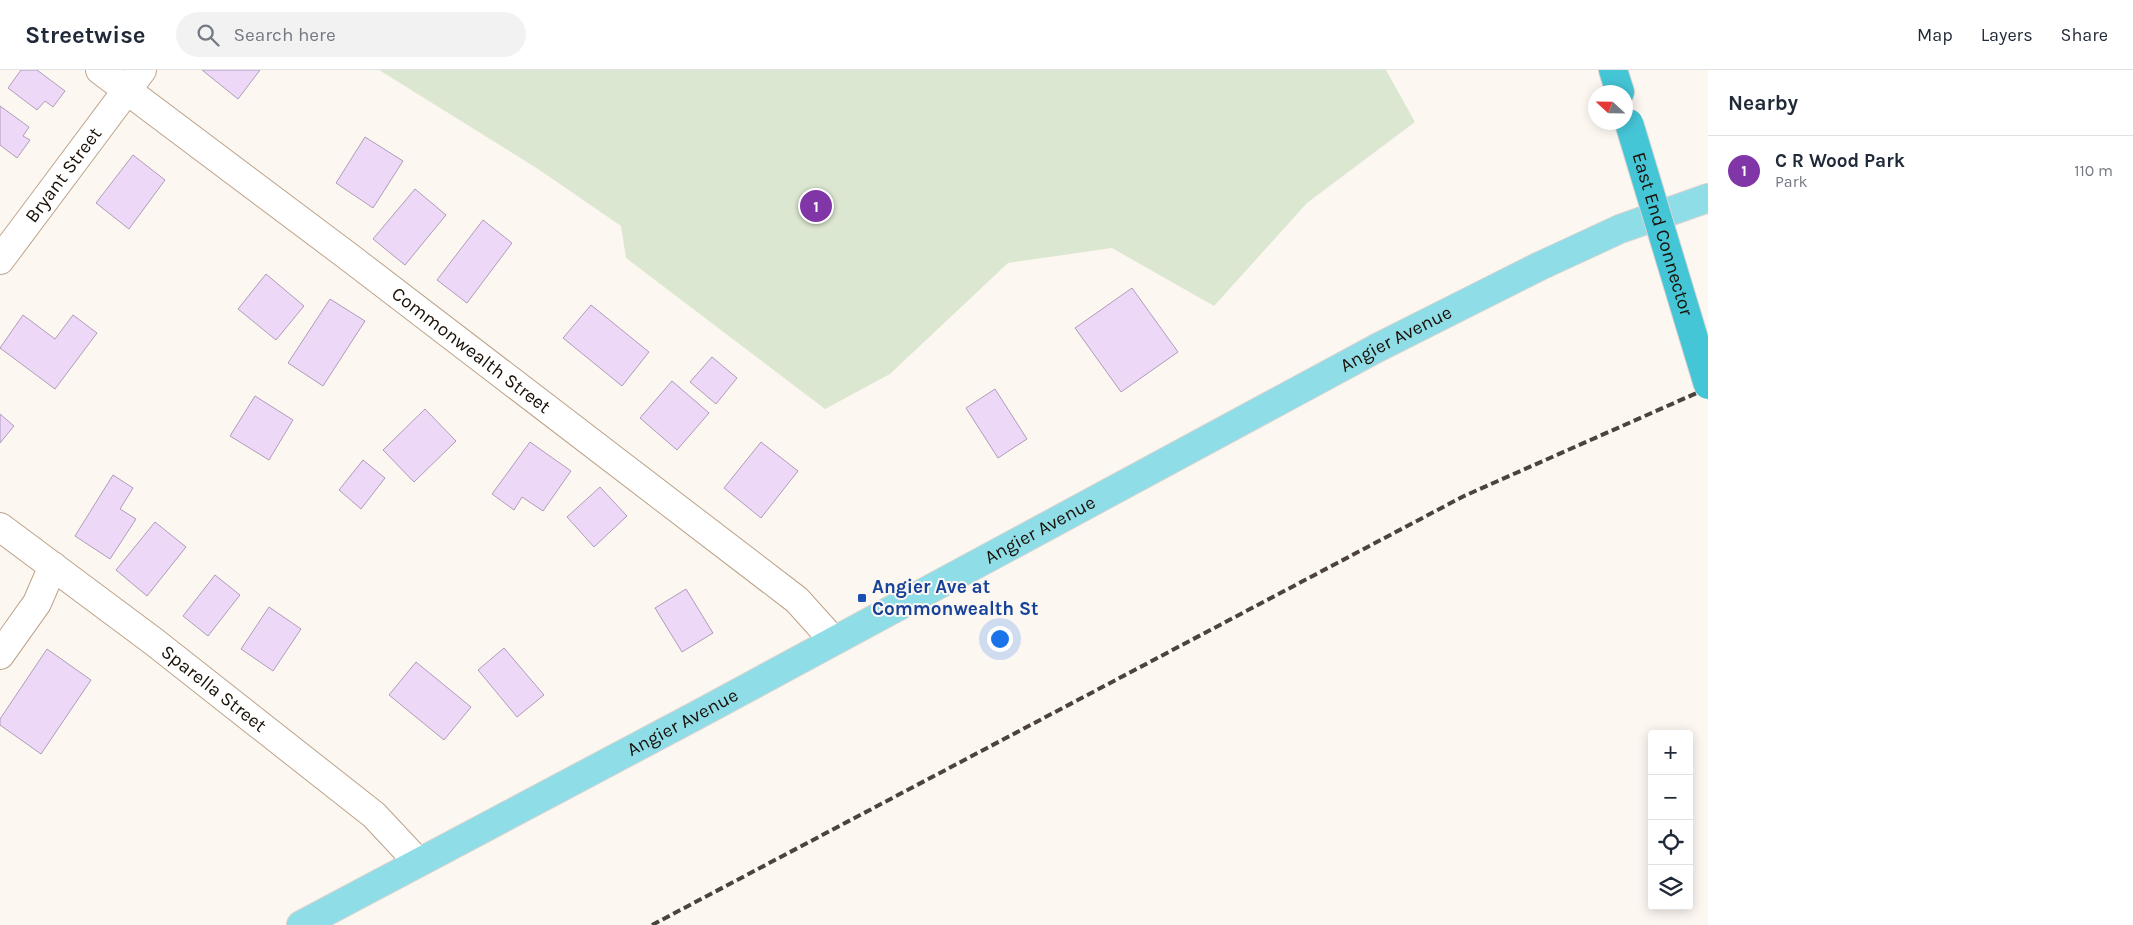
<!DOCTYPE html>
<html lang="en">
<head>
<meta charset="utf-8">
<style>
	:root { --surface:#fff; --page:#f2f2f3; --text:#1f2937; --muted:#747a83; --line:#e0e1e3; --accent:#8136a8 }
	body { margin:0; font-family:Karla,sans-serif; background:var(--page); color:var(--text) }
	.controls { position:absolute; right:15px; bottom:15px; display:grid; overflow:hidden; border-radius:5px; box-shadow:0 2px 12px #0003 }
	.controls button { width:45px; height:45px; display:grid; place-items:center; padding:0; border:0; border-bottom:1px solid var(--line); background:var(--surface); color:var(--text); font:25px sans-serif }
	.compass { position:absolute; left:1588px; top:15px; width:45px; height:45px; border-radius:50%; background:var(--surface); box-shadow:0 2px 12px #0003; rotate:292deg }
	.you { position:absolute; left:999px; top:568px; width:18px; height:18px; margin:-12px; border:4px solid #fff; border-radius:50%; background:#1a73e8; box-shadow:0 0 0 8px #1a73e833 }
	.badge { display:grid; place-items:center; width:32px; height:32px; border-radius:50%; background:var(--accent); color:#fff; font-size:16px; font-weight:700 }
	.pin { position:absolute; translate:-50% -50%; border:2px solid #fff; box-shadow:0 1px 5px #0006 }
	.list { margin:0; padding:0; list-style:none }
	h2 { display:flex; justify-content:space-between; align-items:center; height:65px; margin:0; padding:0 20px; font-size:21px }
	h2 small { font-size:16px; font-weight:400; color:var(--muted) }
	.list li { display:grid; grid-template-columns:32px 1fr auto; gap:15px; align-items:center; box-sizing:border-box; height:70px; padding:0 20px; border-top:1px solid var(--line) }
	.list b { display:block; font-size:19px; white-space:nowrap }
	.list p { margin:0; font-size:16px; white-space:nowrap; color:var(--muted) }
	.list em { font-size:16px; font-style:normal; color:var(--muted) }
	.icon { flex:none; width:28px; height:28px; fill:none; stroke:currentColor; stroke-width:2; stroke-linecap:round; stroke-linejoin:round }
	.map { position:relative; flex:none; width:1708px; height:855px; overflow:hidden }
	header { display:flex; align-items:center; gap:30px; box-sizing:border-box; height:70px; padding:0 25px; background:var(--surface); border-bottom:1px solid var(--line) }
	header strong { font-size:24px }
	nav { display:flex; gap:28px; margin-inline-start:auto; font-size:18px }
	.search { width:350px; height:45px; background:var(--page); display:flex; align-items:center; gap:12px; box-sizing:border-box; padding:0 18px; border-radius:28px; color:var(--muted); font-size:19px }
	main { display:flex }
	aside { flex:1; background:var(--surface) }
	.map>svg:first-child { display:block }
</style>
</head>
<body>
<header>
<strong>Streetwise</strong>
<div class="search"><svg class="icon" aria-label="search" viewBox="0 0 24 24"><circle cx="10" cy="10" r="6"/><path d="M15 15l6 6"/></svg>Search here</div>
<nav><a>Map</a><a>Layers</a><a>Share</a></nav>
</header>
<main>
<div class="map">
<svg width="1708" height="855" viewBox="0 0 1708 855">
	<rect width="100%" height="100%" fill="#fdf7f2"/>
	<polygon fill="#dce7d1" points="379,0 1386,0 1415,52 1307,133 1214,236 1112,178 1008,193 890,304 825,339 626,188 621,156 538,99"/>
	<g fill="#edd8f7" stroke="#af9cb9">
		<polygon points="21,0 37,0 65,21 53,37 45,31 37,40 8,18"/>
		<polygon points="202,0 260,0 238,29"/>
		<polygon points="0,36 29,57 23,66 30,70 17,88 0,75"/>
		<polygon points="365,67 403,91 373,138 336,113"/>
		<polygon points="133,85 165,110 129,159 96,133"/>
		<polygon points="415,119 446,145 405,195 373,169"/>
		<polygon points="483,150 512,173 467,233 437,210"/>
		<polygon points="266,204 304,236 276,270 238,239"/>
		<polygon points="1132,218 1178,282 1121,322 1075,258"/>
		<polygon points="330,229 365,251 323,316 288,293"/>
		<polygon points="591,235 649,282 622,316 563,268"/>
		<polygon points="23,245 55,269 73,245 97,263 55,319 0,278"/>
		<polygon points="712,287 737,308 716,334 690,312"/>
		<polygon points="672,311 709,343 677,380 640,348"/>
		<polygon points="995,319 1027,369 998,388 966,338"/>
		<polygon points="255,326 293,350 269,390 230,366"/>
		<polygon points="425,339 456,371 414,412 383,380"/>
		<polygon points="0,344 14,356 0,373"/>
		<polygon points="530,372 571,401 543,441 522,427 514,440 492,424"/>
		<polygon points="761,372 798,401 761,448 724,418"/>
		<polygon points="363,390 385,408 361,439 339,420"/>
		<polygon points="113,405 133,418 120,439 136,449 110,489 75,466"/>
		<polygon points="600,417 627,446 594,477 567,447"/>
		<polygon points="155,452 186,477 147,526 116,500"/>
		<polygon points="215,505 240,525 208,566 183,546"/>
		<polygon points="686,519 713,563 682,582 655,538"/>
		<polygon points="269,537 301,559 273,601 241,579"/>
		<polygon points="504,578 544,625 517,647 478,600"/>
		<polygon points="47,579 91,610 41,684 0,655 0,649"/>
		<polygon points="416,592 471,637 444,670 389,625"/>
	</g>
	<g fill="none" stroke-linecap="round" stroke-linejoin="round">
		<defs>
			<g id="minor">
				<path id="s1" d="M100,0L349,187L797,530L833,570"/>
				<path id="s2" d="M0,190L142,0"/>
				<path id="s3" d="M0,457L153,571L374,745L418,792"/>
				<polyline points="0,585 37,533 53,496"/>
			</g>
			<g id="major">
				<path id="s4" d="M301,855L697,645L1377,278L1540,196L1620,159L1708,128"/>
			</g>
			<polyline id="highway" points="1613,0 1620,22"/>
		</defs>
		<use href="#minor" stroke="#bca389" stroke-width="30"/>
		<use href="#major" stroke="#d6d4d2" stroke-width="30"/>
		<use href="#highway" stroke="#d6d4d2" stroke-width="30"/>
		<use href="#minor" stroke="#fff" stroke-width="28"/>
		<use href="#major" stroke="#8fdde7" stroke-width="28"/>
		<use href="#highway" stroke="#45c6d7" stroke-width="28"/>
		<polyline stroke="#4c433b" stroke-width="4" stroke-dasharray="8 4" stroke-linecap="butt" points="652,855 1464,426 1708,318"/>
		<defs>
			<g id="highway-bridge">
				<path id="s5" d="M1629,53L1708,315"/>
			</g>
		</defs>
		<use href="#highway-bridge" stroke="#d6d4d2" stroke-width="30" stroke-linecap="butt"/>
		<use href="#highway-bridge" stroke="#45c6d7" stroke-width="28"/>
	</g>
	<rect fill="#1a4fb4" stroke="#fdf7f2" stroke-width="2" x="857" y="523" width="10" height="10" rx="2.5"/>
	<g text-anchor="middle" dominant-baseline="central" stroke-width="4" stroke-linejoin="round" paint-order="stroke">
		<g font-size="19" fill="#191007" stroke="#fdf7f2">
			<text stroke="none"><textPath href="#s2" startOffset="106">Bryant Street</textPath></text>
			<text stroke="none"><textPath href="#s5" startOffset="116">East End Connector</textPath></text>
			<text stroke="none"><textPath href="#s4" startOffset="1242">Angier Avenue</textPath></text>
			<text stroke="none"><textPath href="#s1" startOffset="465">Commonwealth Street</textPath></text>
			<text stroke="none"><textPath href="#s4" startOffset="838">Angier Avenue</textPath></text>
			<text stroke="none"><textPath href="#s3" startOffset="268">Sparella Street</textPath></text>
			<text stroke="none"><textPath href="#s4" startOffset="432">Angier Avenue</textPath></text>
		</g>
		<g font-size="19" font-weight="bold" fill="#164399" stroke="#fdf7f2" text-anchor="start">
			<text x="872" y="517">Angier Ave at<tspan x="872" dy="22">Commonwealth St</tspan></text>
		</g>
	</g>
</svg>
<div class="controls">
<button>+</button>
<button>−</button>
<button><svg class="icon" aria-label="locate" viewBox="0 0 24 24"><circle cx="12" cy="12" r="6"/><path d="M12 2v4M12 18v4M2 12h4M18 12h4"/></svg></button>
<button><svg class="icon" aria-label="layers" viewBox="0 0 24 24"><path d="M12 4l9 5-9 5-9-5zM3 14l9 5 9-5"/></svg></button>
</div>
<svg class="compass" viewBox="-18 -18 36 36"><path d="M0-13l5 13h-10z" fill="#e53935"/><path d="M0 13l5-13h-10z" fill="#747a83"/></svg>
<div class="you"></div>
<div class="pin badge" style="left:816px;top:136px">1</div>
</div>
<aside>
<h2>Nearby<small></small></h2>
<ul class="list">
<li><span class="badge">1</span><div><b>C R Wood Park</b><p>Park</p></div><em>110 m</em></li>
</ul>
</aside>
</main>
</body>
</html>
